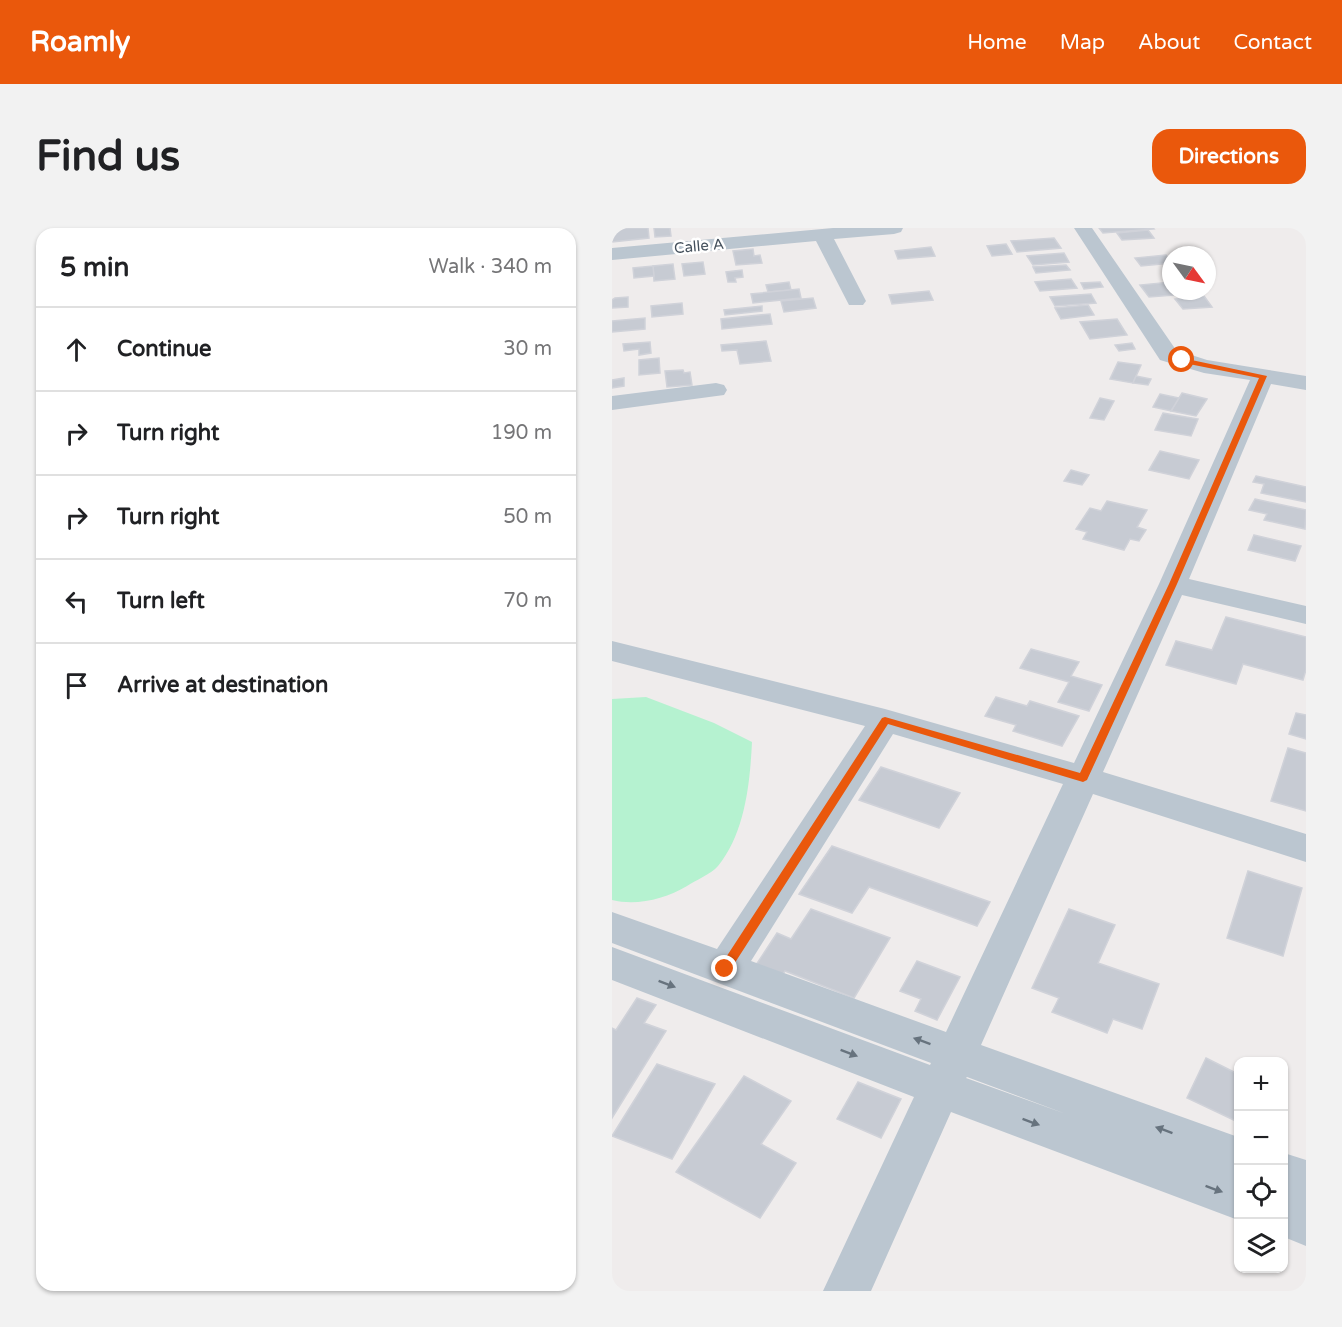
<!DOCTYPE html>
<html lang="en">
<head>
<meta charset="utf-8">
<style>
	:root { --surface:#fff; --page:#f2f2f2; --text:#202124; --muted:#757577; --line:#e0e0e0; --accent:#ea580c }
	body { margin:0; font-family:"Varela Round",sans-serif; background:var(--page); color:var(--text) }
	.controls { position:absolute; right:18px; bottom:18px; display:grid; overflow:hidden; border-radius:12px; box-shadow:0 2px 4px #0004 }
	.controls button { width:54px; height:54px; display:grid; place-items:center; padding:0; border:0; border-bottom:2px solid var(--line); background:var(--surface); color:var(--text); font:30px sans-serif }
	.compass { position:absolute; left:550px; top:18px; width:54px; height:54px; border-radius:50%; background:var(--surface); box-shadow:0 2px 4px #0004; rotate:123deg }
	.stop { position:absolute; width:18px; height:18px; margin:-14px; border:4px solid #ea580c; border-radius:50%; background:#fff }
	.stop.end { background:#ea580c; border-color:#fff; box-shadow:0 2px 6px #0008 }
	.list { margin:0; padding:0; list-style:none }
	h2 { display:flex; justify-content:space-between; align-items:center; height:78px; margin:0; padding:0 24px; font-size:26px }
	h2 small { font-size:20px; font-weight:400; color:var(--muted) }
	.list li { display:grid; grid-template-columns:39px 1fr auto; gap:18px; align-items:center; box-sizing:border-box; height:84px; padding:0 24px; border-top:2px solid var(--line) }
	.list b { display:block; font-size:22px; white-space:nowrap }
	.list em { font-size:20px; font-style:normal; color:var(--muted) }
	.icon { flex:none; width:33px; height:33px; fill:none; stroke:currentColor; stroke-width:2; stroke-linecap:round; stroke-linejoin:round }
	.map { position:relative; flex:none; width:694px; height:1063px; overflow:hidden; border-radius:18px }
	header { display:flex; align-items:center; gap:36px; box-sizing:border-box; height:84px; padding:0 30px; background:var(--accent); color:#fff }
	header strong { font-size:28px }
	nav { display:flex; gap:33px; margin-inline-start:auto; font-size:21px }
	.intro { display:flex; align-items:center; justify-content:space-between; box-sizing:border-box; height:144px; padding:0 36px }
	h1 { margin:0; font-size:42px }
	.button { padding:15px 27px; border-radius:18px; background:var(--accent); color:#fff; font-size:21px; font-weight:700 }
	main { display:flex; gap:36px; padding:0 36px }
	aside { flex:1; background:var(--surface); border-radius:18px; box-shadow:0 2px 4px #0004 }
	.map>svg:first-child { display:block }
</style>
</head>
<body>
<header>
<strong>Roamly</strong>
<nav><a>Home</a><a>Map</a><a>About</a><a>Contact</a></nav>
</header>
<div class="intro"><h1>Find us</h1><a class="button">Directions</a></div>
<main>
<aside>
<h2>5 min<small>Walk · 340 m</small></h2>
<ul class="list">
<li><svg class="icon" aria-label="ahead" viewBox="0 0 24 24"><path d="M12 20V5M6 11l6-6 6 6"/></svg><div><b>Continue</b></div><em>30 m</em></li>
<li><svg class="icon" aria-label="right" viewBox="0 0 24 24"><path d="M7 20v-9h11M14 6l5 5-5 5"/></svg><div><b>Turn right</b></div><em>190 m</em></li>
<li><svg class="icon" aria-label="right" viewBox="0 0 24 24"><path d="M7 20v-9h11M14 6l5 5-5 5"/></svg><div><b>Turn right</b></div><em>50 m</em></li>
<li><svg class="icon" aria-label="left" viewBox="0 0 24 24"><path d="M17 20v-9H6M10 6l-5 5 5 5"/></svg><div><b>Turn left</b></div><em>70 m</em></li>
<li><svg class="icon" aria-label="arrive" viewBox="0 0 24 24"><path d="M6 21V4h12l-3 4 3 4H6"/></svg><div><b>Arrive at destination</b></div></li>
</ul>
</aside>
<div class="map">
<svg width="694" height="1063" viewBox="0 0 694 1063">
	<rect width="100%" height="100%" fill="#efecec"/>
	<path fill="#b5f2d0" d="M34,469L102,495L140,514C138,555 133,605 106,638C99,646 84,652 75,658C53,671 25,678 0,672V471Z"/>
	<g fill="#c7cbd3" stroke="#d0d2d9" stroke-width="1.5">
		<polygon points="0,0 36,0 37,10 0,14"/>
		<polygon points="42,0 58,0 59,8 43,9"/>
		<polygon points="487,0 541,0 542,1 491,5"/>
		<polygon points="536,2 542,10 510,12 505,5"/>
		<polygon points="442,10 449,20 405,24 399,13"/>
		<polygon points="394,16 400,26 380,28 375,18"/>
		<polygon points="319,19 323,28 286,31 283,23"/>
		<polygon points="141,21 142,28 148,27 150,35 124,37 121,23"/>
		<polygon points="452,25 457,34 421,37 415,28"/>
		<polygon points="554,27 559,35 529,38 523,30"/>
		<polygon points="91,34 93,46 72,48 70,36"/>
		<polygon points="61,36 63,51 42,53 41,38"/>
		<polygon points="454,37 458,42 424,45 421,39"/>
		<polygon points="41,38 42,48 22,50 21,40"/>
		<polygon points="130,42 131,49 123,50 124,54 116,54 114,44"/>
		<polygon points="459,51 465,60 428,63 423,54"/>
		<polygon points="177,54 179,62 156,64 154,57"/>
		<polygon points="488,54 491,59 472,61 469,55"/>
		<polygon points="559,54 559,63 588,65 537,69 528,57"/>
		<polygon points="187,61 189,70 141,75 139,66"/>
		<polygon points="317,63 321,72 280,76 277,67"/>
		<polygon points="479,66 484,75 443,78 438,69"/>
		<polygon points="592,68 600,79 571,81 563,71"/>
		<polygon points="16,69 16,79 0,80 0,72 3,70"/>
		<polygon points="201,70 204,80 172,84 169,73"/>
		<polygon points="70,75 71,86 40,89 39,78"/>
		<polygon points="476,77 482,87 449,91 443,80"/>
		<polygon points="150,78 150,83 113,87 112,82"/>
		<polygon points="158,86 160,96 110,101 109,91"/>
		<polygon points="33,90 33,101 0,104 0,93"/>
		<polygon points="505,91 515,107 478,111 468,94"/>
		<polygon points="154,113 159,133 128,136 125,122 110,123 109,117"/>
		<polygon points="38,114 39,125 27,127 27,121 12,123 11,116"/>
		<polygon points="520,115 523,121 507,123 503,117"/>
		<polygon points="47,130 48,145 27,147 27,132"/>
		<polygon points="506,134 529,137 521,155 498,151"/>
		<polygon points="71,142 72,145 78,144 80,157 55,159 53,143"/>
		<polygon points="524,148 539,151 536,157 521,155"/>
		<polygon points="12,150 12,158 0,160 0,152"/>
		<polygon points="570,165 595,171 584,188 559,183"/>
		<polygon points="548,166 567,170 559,183 541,179"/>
		<polygon points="488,170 502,173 492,192 478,190"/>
		<polygon points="551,185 586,191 579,208 543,202"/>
		<polygon points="548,223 587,232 577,251 537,242"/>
		<polygon points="459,242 477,247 470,257 452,253"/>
		<polygon points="644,248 694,259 694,274 649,265 652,256 641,254"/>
		<polygon points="643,271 694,282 693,301 652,292 655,286 637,282"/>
		<polygon points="495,273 535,282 525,299 534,302 527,313 518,311 512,322 471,311 475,304 464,301 478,280 489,283"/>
		<polygon points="642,307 689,318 683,333 636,322"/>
		<polygon points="614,389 694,409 694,442 691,452 631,436 624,456 554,437 564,413 600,422"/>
		<polygon points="419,421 467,434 459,448 490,457 477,483 446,474 457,454 408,440"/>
		<polygon points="384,469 415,478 418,473 467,488 450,518 401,503 404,497 373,488"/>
		<polygon points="684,485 694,487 694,511 677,506"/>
		<polygon points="676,520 694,525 694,583 659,573"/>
		<polygon points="269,539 348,565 327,600 247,572"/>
		<polygon points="220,618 378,674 365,698 257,659 240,685 187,666"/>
		<polygon points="636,643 690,660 671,728 615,710"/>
		<polygon points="199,681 278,710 242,770 173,743 166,753 140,743 165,705 179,711"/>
		<polygon points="457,681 503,697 486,735 547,756 530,801 501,791 495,805 440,784 447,770 420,760"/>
		<polygon points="305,733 348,749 325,792 303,783 309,771 288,763"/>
		<polygon points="25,770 44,777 32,795 54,803 0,890 0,800 4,802"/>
		<polygon points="594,830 626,846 626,894 575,870"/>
		<polygon points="45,836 103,856 60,931 0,908"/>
		<polygon points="132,848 179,873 149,916 184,935 148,990 64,944"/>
		<polygon points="246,854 289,871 269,910 225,891"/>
	</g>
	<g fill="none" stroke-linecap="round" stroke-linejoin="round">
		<g fill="#bbc6d0" fill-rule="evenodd">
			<polygon points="221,0 291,0 289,4 282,6 222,11 254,73 251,77 237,77 204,13 0,32 0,20"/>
			<path d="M462,0H480L564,122L595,132L694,148V162L659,156L577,351L694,378V396L570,367L491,544L694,606V634L481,566L369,817L626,909V992L339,884L259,1063H211L302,869L0,752V719L318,837L319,835L0,715V684L105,721L253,498L0,433V413L273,481L462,535L547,356L638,152L592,145L548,132ZM281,506L451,556L334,804L139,733ZM355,849L454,886L354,850Z"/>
			<polygon points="104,155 112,157 115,162 112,167 0,182 0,168"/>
			<polygon points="672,925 694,932 694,1018 672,1009"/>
		</g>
	</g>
	<defs><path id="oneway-solid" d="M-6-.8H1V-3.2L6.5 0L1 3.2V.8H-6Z" transform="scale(1.5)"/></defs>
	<g fill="#67737e">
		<use href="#oneway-solid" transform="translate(55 756) rotate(21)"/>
		<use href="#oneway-solid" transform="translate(310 813) rotate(-160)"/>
		<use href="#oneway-solid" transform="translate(237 825) rotate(21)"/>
		<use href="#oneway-solid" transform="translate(419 894) rotate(20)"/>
		<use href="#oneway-solid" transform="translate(552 902) rotate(-160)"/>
		<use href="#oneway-solid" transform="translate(602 961) rotate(20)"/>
	</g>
	<polygon fill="#ea580c" points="570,130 655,148 565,356 475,552 471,554 276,496 117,744 109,744 109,737 270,490 273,489 468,545 557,356 647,150 567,134"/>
	<g text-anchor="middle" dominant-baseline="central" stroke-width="5" stroke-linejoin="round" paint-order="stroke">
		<g font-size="15" fill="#434f5b" stroke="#fff">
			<text transform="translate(87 18) rotate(-5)">Calle A</text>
		</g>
	</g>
</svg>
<div class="controls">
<button>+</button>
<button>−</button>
<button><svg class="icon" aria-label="locate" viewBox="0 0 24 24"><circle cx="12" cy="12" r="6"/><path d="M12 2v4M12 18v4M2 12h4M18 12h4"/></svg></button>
<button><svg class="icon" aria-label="layers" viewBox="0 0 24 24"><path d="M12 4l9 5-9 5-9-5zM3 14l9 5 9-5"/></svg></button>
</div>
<svg class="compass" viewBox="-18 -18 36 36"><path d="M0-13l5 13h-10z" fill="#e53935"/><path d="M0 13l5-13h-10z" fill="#757577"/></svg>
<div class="stop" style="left:570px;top:132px"></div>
<div class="stop end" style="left:113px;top:741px"></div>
</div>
</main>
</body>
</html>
